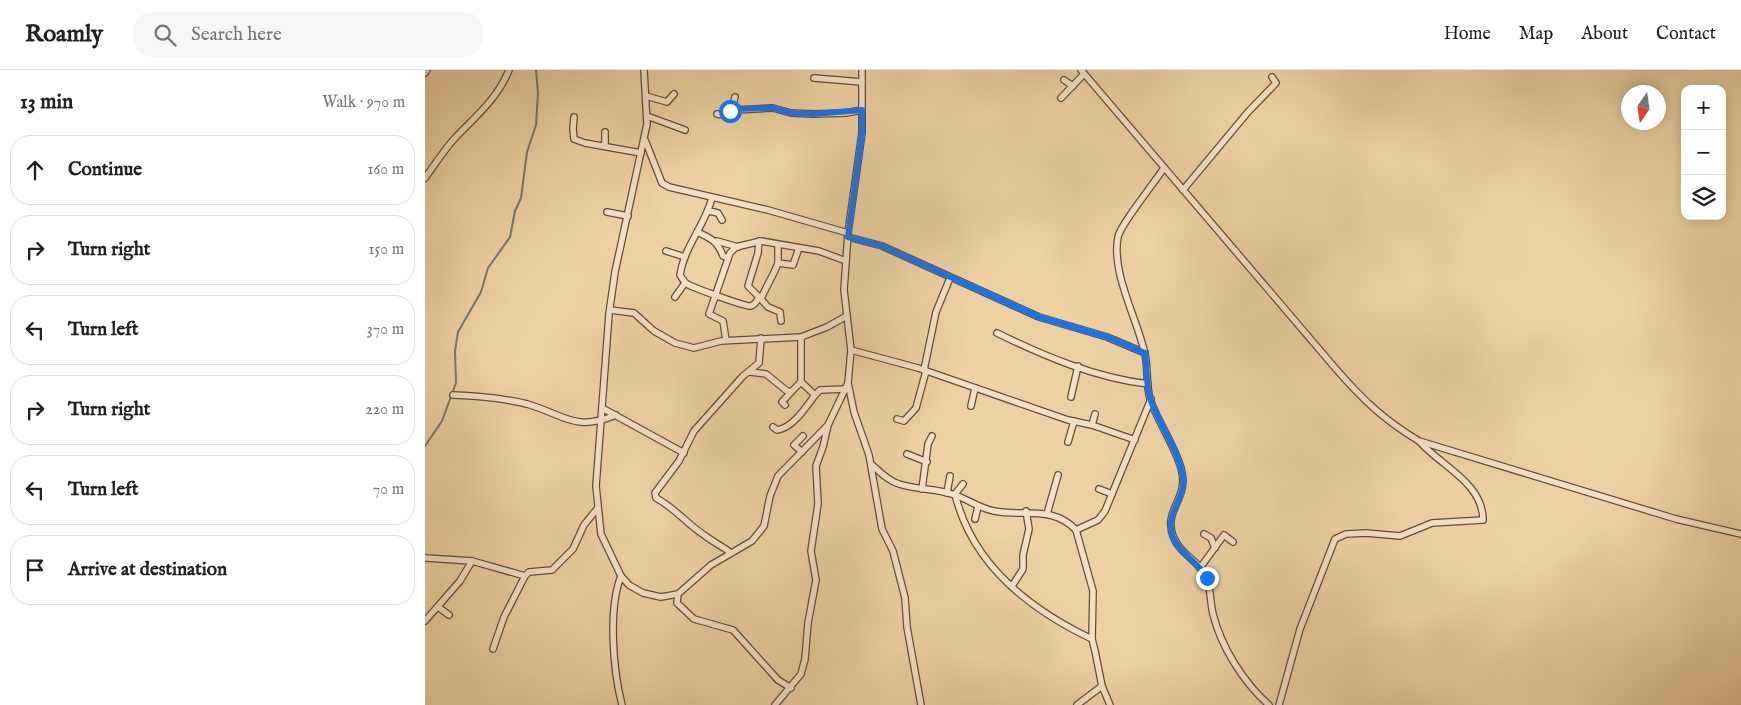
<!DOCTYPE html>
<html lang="en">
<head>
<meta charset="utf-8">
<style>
	:root { --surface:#fff; --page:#f6f6f6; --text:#202124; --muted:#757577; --line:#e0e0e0 }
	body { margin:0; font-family:"IM FELL English",serif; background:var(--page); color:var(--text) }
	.controls { position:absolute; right:15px; top:15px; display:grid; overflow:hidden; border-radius:10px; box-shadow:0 2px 12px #0003 }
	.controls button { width:45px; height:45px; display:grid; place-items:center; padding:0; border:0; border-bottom:1px solid var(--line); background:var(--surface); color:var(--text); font:25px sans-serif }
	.compass { position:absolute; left:1196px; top:15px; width:45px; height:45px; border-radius:50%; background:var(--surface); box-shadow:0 2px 12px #0003; rotate:193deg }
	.stop { position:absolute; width:15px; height:15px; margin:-11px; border:4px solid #1a73e8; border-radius:50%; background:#fff }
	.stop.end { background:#1a73e8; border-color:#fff; box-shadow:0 1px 5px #0008 }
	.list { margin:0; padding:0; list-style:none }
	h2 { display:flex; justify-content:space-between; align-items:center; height:65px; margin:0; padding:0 20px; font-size:21px }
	h2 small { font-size:16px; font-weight:400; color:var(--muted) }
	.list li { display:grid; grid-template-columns:32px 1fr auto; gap:15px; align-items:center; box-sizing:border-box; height:70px; margin:0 10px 10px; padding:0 10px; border:1px solid var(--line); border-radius:20px }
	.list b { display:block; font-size:19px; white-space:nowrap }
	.list em { font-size:16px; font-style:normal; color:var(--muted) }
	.icon { flex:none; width:28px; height:28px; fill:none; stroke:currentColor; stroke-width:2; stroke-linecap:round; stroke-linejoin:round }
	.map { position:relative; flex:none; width:1316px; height:635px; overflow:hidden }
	header { display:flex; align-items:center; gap:30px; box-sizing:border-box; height:70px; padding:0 25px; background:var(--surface); border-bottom:1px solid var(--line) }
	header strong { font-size:24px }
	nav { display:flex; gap:28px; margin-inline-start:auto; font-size:18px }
	.search { width:350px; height:45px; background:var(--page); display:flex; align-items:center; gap:12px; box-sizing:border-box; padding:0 18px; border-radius:20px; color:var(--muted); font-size:19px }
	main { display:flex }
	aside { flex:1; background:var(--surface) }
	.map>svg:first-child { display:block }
</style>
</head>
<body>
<header>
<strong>Roamly</strong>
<div class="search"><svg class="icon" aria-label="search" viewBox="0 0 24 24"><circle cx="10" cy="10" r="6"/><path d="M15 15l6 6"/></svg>Search here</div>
<nav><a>Home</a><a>Map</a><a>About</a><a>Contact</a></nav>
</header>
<main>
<aside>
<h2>13 min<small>Walk · 970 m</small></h2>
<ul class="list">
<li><svg class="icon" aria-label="ahead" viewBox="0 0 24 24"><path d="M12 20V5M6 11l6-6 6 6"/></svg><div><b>Continue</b></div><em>160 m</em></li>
<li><svg class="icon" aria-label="right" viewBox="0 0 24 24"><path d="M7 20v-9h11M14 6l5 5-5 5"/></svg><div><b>Turn right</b></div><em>150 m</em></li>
<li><svg class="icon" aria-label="left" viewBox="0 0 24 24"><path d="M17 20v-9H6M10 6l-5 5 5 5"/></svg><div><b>Turn left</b></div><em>370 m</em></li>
<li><svg class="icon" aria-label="right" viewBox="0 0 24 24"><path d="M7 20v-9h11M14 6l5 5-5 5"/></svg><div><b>Turn right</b></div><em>220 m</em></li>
<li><svg class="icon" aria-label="left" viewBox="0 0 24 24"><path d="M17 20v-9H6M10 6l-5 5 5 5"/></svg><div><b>Turn left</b></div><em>70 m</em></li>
<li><svg class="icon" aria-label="arrive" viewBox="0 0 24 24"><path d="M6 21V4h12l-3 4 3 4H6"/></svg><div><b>Arrive at destination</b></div></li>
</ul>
</aside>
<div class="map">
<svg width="1316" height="635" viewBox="0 0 1316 635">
	<rect width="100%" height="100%" fill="#edd0a3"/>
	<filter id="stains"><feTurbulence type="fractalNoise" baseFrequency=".004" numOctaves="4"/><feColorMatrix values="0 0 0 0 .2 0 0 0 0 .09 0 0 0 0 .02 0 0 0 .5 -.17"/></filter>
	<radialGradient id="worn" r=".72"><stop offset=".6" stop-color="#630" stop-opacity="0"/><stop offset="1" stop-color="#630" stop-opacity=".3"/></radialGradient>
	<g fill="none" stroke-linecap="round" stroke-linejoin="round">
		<polyline stroke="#717a71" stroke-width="2" points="0,376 17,351 31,313 30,281 33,262 56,222 63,198 85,167 90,141 96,128 102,82 111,55 113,23 111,0"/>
		<defs>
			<g id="street">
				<polyline points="219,0 222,54 190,202 184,244 171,416 176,464 196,506 204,515 218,523 236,527 253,524 286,495 327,471 339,456 345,426 353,406 403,355"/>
				<path d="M656,0L911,299C938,330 959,350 994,371L1251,449L1316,464"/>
				<polyline points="0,3 2,0"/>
				<polyline points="389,8 437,12"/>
				<polyline points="639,10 648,16"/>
				<polyline points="221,26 242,32 249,24"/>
				<polyline points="310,27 307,39 309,40 348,38 366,43 389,44 421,43 437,40"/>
				<polyline points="636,28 659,4"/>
				<polyline points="292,44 303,46 307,39"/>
				<polyline points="222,46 260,60"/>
				<polyline points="149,47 148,59 149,69 160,73 216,83"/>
				<polyline points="180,62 180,76"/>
				<polyline points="220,70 237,113 244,117 343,140 423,163"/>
				<path d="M739,98C730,112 695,155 693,167C686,203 712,248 720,284C723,298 721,314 725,329C733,352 749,374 756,398C765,429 738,439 748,466C755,485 775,491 781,507C786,518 785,532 788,544C796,577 819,613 844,635"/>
				<path d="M0,108C9,96 21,77 31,67C51,46 73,28 84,0"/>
				<polyline points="758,120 823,42 851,13 847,7"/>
				<path d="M287,128C280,155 259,177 255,205C257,208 259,212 262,214C269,218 321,237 326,236C331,234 332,231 334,227L343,237L355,242L356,251"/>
				<polyline points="284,141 293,143 297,150"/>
				<polyline points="182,142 203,146"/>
				<path d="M272,162C286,168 293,172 298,186L303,188"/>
				<polyline points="423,167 457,176 614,247 682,267 720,283"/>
				<polyline points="292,171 313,177"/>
				<polyline points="353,175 353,193 368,195 374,178"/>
				<polyline points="241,181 260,187"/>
				<polyline points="250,227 260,213"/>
				<polyline points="334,227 323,216 333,183 334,171"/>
				<path d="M336,229C341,216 348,207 353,193"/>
				<polyline points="185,240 209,243 229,261 250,273 269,278 296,271 376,267 402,257 420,247"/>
				<path d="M572,263C619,286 671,308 723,314"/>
				<polyline points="376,267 376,312 390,325 395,320 420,319"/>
				<polyline points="301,270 298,251 284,244 305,183 311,177 336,171 394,181 421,191"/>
				<polyline points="426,280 493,298 643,350 667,355 670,344"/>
				<polyline points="499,300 511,242 525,208"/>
				<polyline points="325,302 341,304 362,321 366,322 376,312"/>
				<polyline points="423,313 429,342 444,385 457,459 468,481 480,528 482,557 496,635"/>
				<path d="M28,325C53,326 78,328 102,334C140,345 149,362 191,345"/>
				<polyline points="646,327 653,296"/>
				<polyline points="360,335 357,332 366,322"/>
				<polyline points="546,336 550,318"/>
				<polyline points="177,338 259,383"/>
				<polyline points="472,349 479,351 491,338 501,301"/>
				<polyline points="667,355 710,370"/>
				<path d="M348,357L352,360C368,358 381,337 390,325"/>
				<polyline points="643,372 649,351"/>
				<polyline points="377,382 369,375 378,366"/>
				<polyline points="482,384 502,392"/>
				<path d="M446,394C454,401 463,411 474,414C492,420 512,418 530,425C544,430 554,438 569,441C598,447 628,435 651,460L668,521L667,569L670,581L677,616L685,635"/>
				<path d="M538,414L530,424C547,495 604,539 667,569"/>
				<polyline points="497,419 503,374 507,366"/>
				<polyline points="674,419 687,424"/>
				<polyline points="522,423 525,406"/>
				<polyline points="622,444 633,405"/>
				<polyline points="550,449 553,437"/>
				<polyline points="651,460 673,450 680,441 726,329"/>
				<polyline points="779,464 786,468 790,478"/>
				<path d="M306,483C297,476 288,472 279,465C262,454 250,438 231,428L230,423L254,391L269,361L318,306L334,293L336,268"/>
				<polyline points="1,488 47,491 100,506"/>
				<polyline points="775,498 799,465 808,472"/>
				<path d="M196,506C183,539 188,600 197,635"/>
				<polyline points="587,516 598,499 598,485 604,459 601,441"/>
				<polyline points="253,524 252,533 269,549 308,560 353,610 366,618"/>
				<polyline points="13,537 24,545"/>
				<polyline points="0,551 35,511 47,491"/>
				<polyline points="68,579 79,547 100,506 104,502 127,500 148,479 159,455 172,439"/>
				<polyline points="350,635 376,604 380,589 383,553 391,510 386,481 393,434 391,396 398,377 403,355 423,313 426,280 419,220 423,163 437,63 437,0"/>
				<polyline points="652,635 677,616"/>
				<path d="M854,635L875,559L910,469L921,464L941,463L975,466L1007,453L1058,450C1058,413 1016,396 995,372"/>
			</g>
		</defs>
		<use href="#street" stroke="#604d3a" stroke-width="8"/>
		<use href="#street" stroke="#f3e0c3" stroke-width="5.5"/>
	</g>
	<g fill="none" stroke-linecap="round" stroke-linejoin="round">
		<path stroke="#1a73e8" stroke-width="6" d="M305,41L307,39L348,38L366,43L388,44L437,40V63L423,167L457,176L614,247L682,267L720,283C722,297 721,314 725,328C734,355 755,381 758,409C760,431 739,444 748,467C755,484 773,492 782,508"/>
	</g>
	<rect width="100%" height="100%" filter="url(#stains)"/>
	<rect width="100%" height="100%" fill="url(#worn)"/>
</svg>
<div class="controls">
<button>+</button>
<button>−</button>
<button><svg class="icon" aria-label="layers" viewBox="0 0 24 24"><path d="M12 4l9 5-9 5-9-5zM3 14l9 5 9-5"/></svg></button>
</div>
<svg class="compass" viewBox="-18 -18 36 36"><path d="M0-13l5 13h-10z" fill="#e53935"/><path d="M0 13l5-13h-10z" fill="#757577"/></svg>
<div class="stop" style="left:305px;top:41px"></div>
<div class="stop end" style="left:782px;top:508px"></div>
</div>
</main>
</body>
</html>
